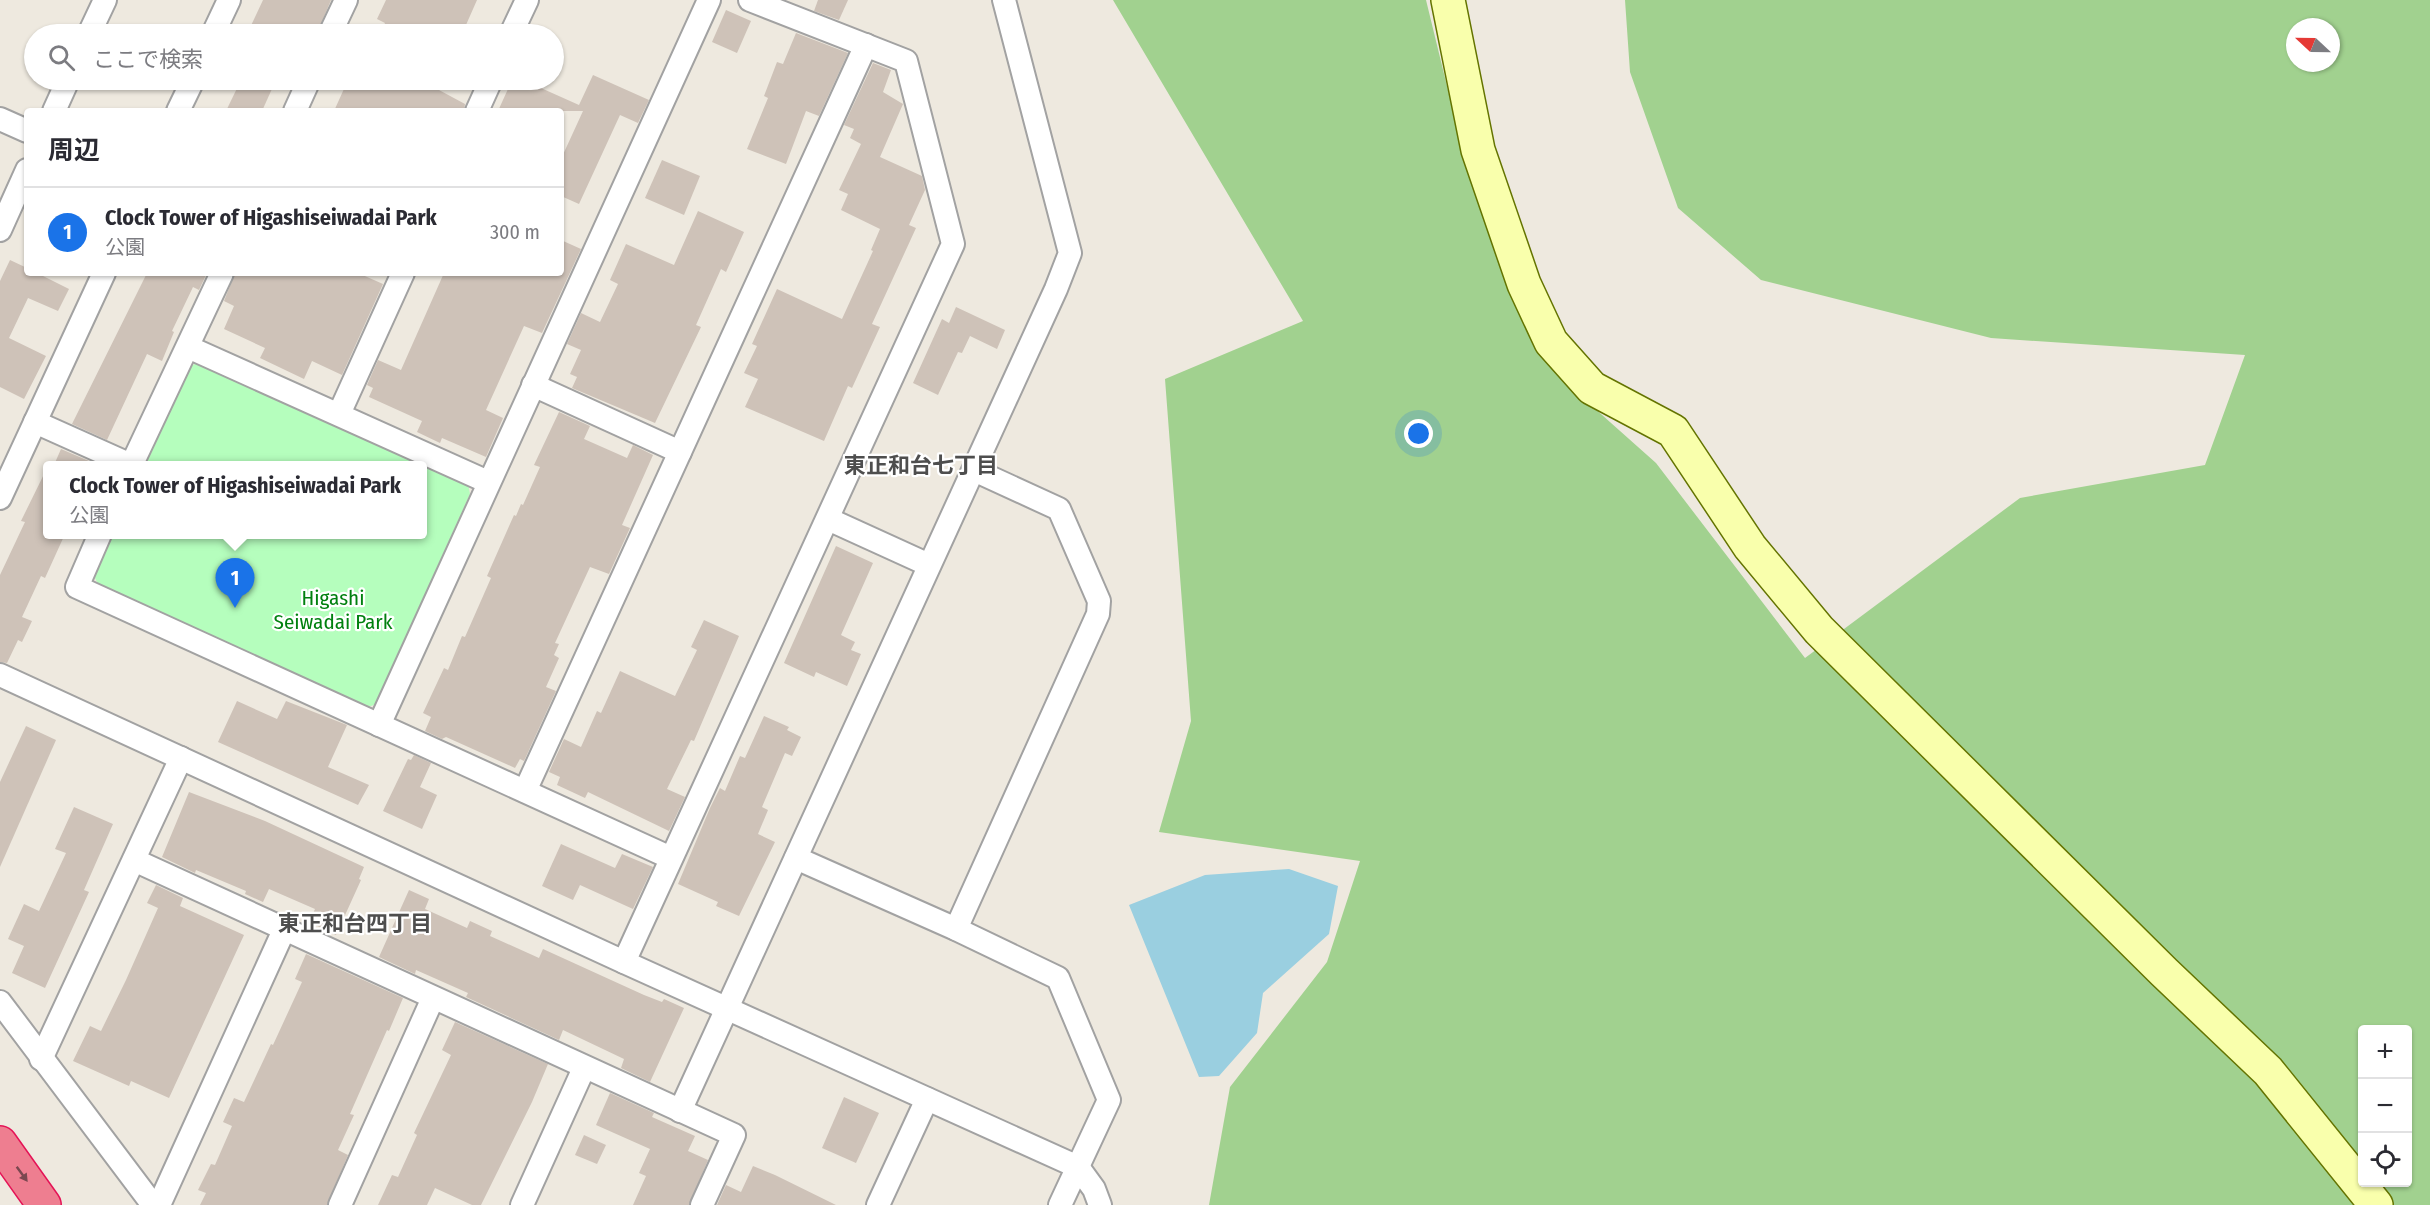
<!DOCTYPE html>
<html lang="ja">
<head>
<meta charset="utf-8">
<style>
	:root { --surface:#fff; --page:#f2f2f3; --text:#2b2b33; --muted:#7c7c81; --line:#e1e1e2; --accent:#1a73e8 }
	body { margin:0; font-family:"Fira Sans Condensed","Noto Sans JP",sans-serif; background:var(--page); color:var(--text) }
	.controls { position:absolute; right:18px; bottom:18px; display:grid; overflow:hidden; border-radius:6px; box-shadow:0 2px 4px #0004 }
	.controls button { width:54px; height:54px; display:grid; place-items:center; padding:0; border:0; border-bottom:2px solid var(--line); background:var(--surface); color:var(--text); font:30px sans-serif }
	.compass { position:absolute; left:2286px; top:18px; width:54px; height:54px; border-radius:50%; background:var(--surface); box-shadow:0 2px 4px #0004; rotate:292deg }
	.you { position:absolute; left:1419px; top:434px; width:21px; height:21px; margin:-15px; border:4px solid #fff; border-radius:50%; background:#1a73e8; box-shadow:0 0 0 9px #1a73e833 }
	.badge { display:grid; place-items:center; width:39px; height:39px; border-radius:50%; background:var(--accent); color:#fff; font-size:20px; font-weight:700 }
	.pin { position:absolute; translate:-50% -50px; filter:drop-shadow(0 2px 3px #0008) }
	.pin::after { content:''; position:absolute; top:32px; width:21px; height:18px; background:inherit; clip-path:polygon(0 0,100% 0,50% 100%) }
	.popup { position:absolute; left:43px; top:461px; width:384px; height:78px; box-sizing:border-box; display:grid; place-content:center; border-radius:6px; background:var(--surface); filter:drop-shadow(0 2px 4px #0005); font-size:20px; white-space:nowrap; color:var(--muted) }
	.popup b { font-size:22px; color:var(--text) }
	.popup::after { content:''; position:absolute; left:50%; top:100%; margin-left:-12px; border:12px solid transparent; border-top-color:var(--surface) }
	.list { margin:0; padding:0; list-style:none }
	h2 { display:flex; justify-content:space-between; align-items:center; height:78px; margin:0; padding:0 24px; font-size:26px }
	h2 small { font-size:20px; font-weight:400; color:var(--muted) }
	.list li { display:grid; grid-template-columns:39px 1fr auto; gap:18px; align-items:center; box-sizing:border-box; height:90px; padding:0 24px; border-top:2px solid var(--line) }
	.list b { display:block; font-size:22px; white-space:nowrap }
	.list p { margin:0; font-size:20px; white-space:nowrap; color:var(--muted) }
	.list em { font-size:20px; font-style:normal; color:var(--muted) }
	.icon { flex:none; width:33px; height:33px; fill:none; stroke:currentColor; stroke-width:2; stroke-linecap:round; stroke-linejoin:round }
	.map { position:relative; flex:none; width:2430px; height:1205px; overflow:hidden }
	.search { position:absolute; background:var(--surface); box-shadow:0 2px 4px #0004; left:24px; top:24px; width:540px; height:66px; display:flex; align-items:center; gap:15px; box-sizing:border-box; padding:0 21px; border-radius:33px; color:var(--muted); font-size:22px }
	.panel { position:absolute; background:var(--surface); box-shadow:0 2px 4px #0004; left:24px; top:108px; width:540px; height:168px; border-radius:6px }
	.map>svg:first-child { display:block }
</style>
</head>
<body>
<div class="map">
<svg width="2430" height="1205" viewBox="0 0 2430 1205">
	<rect width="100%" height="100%" fill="#eee9df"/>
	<path fill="#a1d18f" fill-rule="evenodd" d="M1113,0H1426L1466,164L1556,374L1656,463L1805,658L2020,498L2205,465L2245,355L1991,338L1761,280L1678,208L1630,72L1625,0H2430V1205H1209L1230,1087L1327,962L1360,861L1159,832L1191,721L1165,379L1303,321ZM2295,27H2331V63H2295ZM2362,1030H2408V1182H2362Z"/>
	<polygon fill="#b5febd" points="199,362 468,484 470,494 376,704 366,708 99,586 93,574 111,535 422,534 422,466 143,465 189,367"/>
	<polygon fill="#9acfe0" points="1289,869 1338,886 1329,934 1263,993 1257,1033 1219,1076 1199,1077 1129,905 1205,875"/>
	<g fill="#cec2b8">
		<polygon points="263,0 331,0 317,34 247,34"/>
		<polygon points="386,0 477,0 462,34 380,34 385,23 377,19"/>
		<polygon points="818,0 848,0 839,20 814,11"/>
		<polygon points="726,10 751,21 737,53 712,42"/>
		<polygon points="796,33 848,53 819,116 806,111 786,164 747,149 768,98 764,96 777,62 783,64"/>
		<polygon points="873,63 891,70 883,92 903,104 880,157 922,176 925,190 909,225 916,228 872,324 880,327 852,388 848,386 824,441 745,407 758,379 744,373 757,346 752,344 777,289 842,319 873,251 871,250 880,229 841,210 848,194 839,190 861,144 850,138 854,129 844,125"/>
		<polygon points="593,75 649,100 638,123 620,115 579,204 561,196 561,159 583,111 498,111 512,80 523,80 579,105"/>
		<polygon points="241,80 276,80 262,111 226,111"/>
		<polygon points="348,80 443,80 439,90 465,104 464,111 334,111"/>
		<polygon points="662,160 700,176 684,215 645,198"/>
		<polygon points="698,211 744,232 726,272 721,269 696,325 701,327 655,423 572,388 577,377 570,374 581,350 567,344 581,313 600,322 618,284 610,280 626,244 674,265"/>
		<polygon points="561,240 581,249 542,333 524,326 486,410 503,418 486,457 442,438 440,443 417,432 422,421 369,397 373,388 367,385 378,360 401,370 444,273 561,273"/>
		<polygon points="10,260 27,268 27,273 37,273 69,289 58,311 28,298 9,338 46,356 24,399 0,387 0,281"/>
		<polygon points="147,273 207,273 199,290 193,287 172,331 174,332 162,361 147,354 107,440 72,424"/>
		<polygon points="235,273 358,273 383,284 342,375 312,361 304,379 260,358 265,348 224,329 234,306 224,301"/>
		<polygon points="956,307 1005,330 997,349 970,336 962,353 958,352 938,395 913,383 942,319 949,323"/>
		<polygon points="559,412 590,426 584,439 627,458 633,445 653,455 622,525 630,528 609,574 590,567 555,643 559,644 554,655 559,658 546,687 556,691 524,761 520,759 515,768 446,737 442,739 425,731 431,717 423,713 444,668 448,670 462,636 465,637 491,578 487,576 514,515 516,516 521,504 523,505 540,467 534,465"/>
		<polygon points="61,449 96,464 54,465"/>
		<polygon points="48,466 48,534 65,534 45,578 41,576 22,617 32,621 22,642 18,640 7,663 0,662 0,575 25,522 21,521"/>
		<polygon points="836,546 873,563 841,635 855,642 851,650 861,654 847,686 816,672 814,677 784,663"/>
		<polygon points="704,620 739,636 694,741 691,740 667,789 685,797 669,831 588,792 585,798 557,785 560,777 549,772 564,739 581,747 597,711 601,713 620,671 675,696 697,650 691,647"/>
		<polygon points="237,701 277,719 286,701 347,725 328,767 369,785 358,805 218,742"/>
		<polygon points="764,716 789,727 787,730 801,737 792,756 785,753 762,807 768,810 758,834 775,842 739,916 716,906 718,902 678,884 710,808 720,788 725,791 740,756 745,758"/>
		<polygon points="26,726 56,740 0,867 0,782"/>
		<polygon points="414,755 431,763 420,787 437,795 422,829 383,811 408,759 411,760"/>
		<polygon points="189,792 265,821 364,867 359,879 361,880 336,935 309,922 315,909 269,889 263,902 245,894 246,891 196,870 195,873 162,857"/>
		<polygon points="74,807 113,824 84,890 89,892 45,988 12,973 24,946 8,939 24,904 39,911 66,853 55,849"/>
		<polygon points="561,844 615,868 622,854 653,867 633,909 580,885 573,900 542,886"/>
		<polygon points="156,885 183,898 180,906 244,935 169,1098 131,1081 129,1086 73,1061 90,1026 101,1031 126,980 158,908 147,903"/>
		<polygon points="409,890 429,899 425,909 467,928 470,921 492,931 490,936 539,958 543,949 644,995 662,1002 664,999 684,1008 650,1082 621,1068 624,1059 563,1030 559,1040 466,997 468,993 416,970 415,974 379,957"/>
		<polygon points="306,954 403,998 389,1031 387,1030 350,1114 354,1115 338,1150 348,1155 327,1205 200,1205 206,1193 198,1190 211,1164 215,1165 232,1126 223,1122 234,1098 244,1102 271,1044 273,1045 302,982 295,979"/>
		<polygon points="455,1022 548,1064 532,1102 481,1205 472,1205 435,1188 427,1205 378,1205 392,1175 398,1177 417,1135 414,1133 451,1055 442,1050"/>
		<polygon points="610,1093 654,1113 652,1117 695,1136 688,1151 708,1160 689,1205 633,1205 646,1176 639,1173 650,1149 596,1125"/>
		<polygon points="844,1097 879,1113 856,1163 822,1148"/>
		<polygon points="584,1135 606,1145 597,1164 575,1155"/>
		<polygon points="753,1166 775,1175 836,1205 717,1205 726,1185 741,1192"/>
	</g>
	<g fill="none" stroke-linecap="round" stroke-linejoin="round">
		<defs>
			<g id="street">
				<polyline points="89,34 105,0"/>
				<polyline points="213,34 229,0"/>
				<polyline points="330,34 346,0"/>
				<polyline points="511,34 527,0"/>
				<polyline points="54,111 68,80"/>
				<polyline points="178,111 193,80"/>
				<polyline points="295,111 309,80"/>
				<polyline points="477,111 491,80"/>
				<polyline points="0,119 27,131"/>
				<polyline points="0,230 27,170"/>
				<polyline points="188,347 488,482"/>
				<polyline points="533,385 680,452"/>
				<polyline points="339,414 403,273"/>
				<polyline points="35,422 131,465"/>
				<polyline points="131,466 222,273"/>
				<polyline points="0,498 104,273"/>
				<polyline points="828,519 929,565"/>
				<polyline points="100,534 77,587 671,858"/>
				<polyline points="0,675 624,962 1078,1167 1094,1189 1100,1205"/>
				<polyline points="379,725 709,0"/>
				<polyline points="525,791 866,45"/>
				<polyline points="796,858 956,929 1058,978 1109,1100 1060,1205"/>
				<polyline points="134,860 734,1135 702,1205"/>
				<polyline points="956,929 1098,614 1099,601 1059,509 974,470"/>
				<polyline points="624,962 953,244 906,61 750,0"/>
				<polyline points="0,1002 153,1205"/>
				<polyline points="41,1059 181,758"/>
				<polyline points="680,1111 1056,289 1070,253 1004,0"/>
				<polyline points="159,1205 284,930"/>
				<polyline points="340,1205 433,998"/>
				<polyline points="522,1205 584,1068"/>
				<polyline points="878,1205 927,1099"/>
			</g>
			<polyline id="secondary" points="1448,0 1478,150 1524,284 1551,342 1592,388 1673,431 1750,547 1819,630 2164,972 2268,1071 2376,1205"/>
			<polyline id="highway" points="0,1143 44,1205"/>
		</defs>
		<use href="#street" stroke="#a2a2a2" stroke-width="26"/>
		<use href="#secondary" stroke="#647400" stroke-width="36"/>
		<use href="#highway" stroke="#e41356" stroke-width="36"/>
		<use href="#street" stroke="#fff" stroke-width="22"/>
		<use href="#secondary" stroke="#f9ffac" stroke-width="33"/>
		<use href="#highway" stroke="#ee7e90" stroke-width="33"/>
	</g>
	<defs><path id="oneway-solid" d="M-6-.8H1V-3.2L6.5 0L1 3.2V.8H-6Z" transform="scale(1.5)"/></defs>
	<use fill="#7a4850" href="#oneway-solid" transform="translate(22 1174) rotate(54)"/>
	<g text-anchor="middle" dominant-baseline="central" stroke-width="4.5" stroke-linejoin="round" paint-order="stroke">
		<g font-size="21" fill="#01800f" stroke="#fff">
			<text x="333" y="598">Higashi<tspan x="333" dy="24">Seiwadai Park</tspan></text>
		</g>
		<g font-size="22" font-weight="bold" fill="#4e4e4e" stroke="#fff">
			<text x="921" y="465">東正和台七丁目</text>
			<text x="355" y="923">東正和台四丁目</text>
		</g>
	</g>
</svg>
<div class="controls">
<button>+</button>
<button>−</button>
<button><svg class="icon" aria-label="locate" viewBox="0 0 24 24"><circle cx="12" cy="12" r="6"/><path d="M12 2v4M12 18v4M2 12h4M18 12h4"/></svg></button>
</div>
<svg class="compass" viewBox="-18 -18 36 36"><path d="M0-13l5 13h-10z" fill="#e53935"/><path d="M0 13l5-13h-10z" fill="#7c7c81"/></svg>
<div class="you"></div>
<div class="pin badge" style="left:235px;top:608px">1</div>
<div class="popup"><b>Clock Tower of Higashiseiwadai Park</b>公園</div>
<div class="search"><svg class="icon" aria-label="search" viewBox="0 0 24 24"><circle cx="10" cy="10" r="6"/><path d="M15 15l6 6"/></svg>ここで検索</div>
<section class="panel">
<h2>周辺<small></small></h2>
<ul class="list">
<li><span class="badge">1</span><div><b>Clock Tower of Higashiseiwadai Park</b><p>公園</p></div><em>300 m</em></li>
</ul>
</section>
</div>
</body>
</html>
